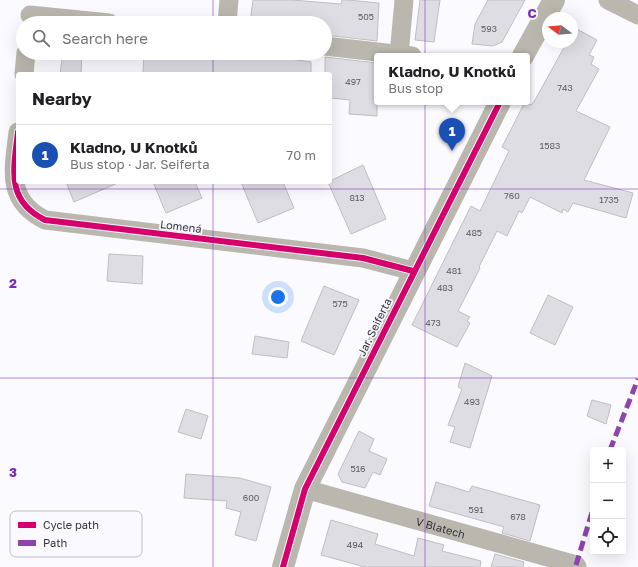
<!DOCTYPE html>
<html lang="en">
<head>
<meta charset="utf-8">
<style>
	:root { --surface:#fff; --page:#f6f6f6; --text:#202124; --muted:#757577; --line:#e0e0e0; --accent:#7a7981 }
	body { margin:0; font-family:"Golos Text",sans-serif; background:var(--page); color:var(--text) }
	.controls { position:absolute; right:12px; bottom:12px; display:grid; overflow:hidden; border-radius:4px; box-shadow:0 4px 16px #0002 }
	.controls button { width:36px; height:36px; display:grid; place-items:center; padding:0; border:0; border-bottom:1px solid var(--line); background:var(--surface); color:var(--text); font:20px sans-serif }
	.compass { position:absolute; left:542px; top:12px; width:36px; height:36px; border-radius:50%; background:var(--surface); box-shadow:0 4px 16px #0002; rotate:286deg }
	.you { position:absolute; left:278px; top:297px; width:14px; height:14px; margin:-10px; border:3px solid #fff; border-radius:50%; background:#1a73e8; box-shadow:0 0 0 6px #1a73e833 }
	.badge { display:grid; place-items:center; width:26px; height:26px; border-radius:50%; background:var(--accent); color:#fff; font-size:13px; font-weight:700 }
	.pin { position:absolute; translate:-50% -33px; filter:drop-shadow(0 1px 2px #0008) }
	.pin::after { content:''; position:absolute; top:21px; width:14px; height:12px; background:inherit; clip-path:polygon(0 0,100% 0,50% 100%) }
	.popup { position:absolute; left:374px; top:53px; width:156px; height:52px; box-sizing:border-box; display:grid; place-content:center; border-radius:4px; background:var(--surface); filter:drop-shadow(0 1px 3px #0005); font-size:13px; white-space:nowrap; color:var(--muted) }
	.popup b { font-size:15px; color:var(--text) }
	.popup::after { content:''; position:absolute; left:50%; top:100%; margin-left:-8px; border:8px solid transparent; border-top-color:var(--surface) }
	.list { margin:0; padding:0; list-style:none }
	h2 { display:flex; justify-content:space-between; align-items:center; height:52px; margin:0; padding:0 16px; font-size:17px }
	h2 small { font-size:13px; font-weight:400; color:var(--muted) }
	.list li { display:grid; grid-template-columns:26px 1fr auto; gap:12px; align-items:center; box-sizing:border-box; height:60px; padding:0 16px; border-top:1px solid var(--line) }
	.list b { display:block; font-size:15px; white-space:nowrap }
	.list p { margin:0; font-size:13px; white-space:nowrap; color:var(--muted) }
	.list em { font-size:13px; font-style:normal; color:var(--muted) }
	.icon { flex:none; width:22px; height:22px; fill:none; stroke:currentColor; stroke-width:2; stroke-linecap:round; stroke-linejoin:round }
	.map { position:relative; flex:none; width:638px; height:567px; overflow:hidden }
	.search { position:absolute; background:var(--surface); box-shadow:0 4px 16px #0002; left:16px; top:16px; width:316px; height:44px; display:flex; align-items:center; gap:10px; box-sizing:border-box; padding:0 14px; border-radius:22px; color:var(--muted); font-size:15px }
	.panel { position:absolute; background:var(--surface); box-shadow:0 4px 16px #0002; left:16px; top:72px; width:316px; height:112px; border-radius:4px }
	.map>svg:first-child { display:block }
</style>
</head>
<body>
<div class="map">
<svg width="638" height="567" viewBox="0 0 638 567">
	<rect width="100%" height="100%" fill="#fbfafe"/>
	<g fill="#dedde4" stroke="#bfbec5">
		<polygon points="253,0 292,0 341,4 342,0 348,0 379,3 377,41 325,35 325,23 250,23"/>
		<polygon points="420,0 440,0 434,42 415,40"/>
		<polygon points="488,0 525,0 502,42 493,46 472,44 475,24"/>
		<polygon points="575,28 597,40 589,55 594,57 591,64 599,69 576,111 610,127 584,180 633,193 626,218 573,203 568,212 563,209 562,213 530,197 522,213 519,211 507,236 497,231 479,267 480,268 458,311 470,317 467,321 470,323 457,347 412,325 471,206 480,211 509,151 502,147 525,102 531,105 535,100 567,42 572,42 572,33"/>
		<polygon points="63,53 82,53 81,74 60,74"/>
		<polygon points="144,53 239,53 269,56 311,62 311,74 143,74"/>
		<polygon points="325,57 377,63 377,116 349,114 350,100 330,98 330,74 325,74"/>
		<polygon points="363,165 386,219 351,234 328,182"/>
		<polygon points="66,182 120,182 74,202"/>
		<polygon points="153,182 195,182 202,198 166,213"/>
		<polygon points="241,182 283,182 294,208 258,223"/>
		<polygon points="109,254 143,256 142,284 107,281"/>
		<polygon points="324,286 359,300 334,355 301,341"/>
		<polygon points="548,295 573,307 555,345 530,333"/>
		<polygon points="255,336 289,342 287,358 252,354"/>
		<polygon points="465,363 492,376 470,448 450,442 455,427 448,425 462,389 458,387"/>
		<polygon points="592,400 611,405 606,424 587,416"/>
		<polygon points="186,409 208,416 201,439 178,432"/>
		<polygon points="359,431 374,439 369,451 387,459 380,475 373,472 365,488 342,482 338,474"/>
		<polygon points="186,474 240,478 271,487 256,541 235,535 241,512 226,508 227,501 184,498"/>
		<polygon points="436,482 469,492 472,486 540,505 530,541 502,533 504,527 429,506"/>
		<polygon points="331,520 378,534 375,544 414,556 418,538 444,545 442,551 481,561 480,567 365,567 321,555"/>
		<polygon points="495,554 524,562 523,567 491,567"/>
	</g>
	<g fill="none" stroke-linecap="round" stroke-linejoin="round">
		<g stroke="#bab7ae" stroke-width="19">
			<polyline points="608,0 638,15"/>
			<polyline points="30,15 109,23"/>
			<polyline points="227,23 229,0"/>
			<polyline points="325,46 412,56"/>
			<polyline points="399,55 404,0"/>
			<polyline points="24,74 26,53"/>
			<path d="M18,132C14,169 5,200 45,220L363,258L413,271"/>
			<path id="s1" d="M305,489L576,565L577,567"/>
		</g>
		<g stroke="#bab7ae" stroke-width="22">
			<polyline points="523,56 554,0"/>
			<polyline points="283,567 305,489 500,102"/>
		</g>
		<g stroke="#8e44ad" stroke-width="5" stroke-dasharray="10 5" stroke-linecap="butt">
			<polyline points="610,450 638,379"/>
			<polyline points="576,565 593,509"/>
		</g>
		<defs>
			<g id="cycleway">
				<path d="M18,132C14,169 5,200 45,220L363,258L413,271"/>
				<polyline points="283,567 305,489 500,102"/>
			</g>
		</defs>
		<use href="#cycleway" stroke="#faf9ff" stroke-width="8"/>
		<use href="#cycleway" stroke="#d6006c" stroke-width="6"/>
	</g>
	<path fill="none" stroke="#7b2cbf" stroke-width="1" stroke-opacity="0.55" d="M213,0V23M425,0V567M213,53V74M213,182V567M0,189H638M0,378H638"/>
	<g text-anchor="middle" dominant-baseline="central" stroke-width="3.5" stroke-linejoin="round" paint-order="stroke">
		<g font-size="9" fill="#5e5e68">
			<text x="366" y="16">505</text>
			<text x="489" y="28">593</text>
			<text x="353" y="81">497</text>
			<text x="565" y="87">743</text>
			<text x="550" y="145">1583</text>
			<text x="512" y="195">760</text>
			<text x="357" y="197">813</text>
			<text x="609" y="199">1735</text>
			<text x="474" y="232">485</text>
			<text x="454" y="270">481</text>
			<text x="445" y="287">483</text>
			<text x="340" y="303">575</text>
			<text x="433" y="322">473</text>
			<text x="472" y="401">493</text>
			<text x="358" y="468">516</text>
			<text x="251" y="497">600</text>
			<text x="476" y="509">591</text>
			<text x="518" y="516">678</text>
			<text x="355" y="544">494</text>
		</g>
		<g font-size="11" fill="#34333e" stroke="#faf9ff">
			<text transform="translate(181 226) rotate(7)">Lomená</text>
			<text transform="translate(374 327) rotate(-64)">Jar. Seiferta</text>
			<text stroke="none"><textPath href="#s1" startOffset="141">V Blatech</textPath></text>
		</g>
	</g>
	<rect x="10" y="511" width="132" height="46" rx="6" fill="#faf9ff" stroke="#bfbec5" stroke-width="1"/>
	<rect x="18" y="522" width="18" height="6" fill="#d6006c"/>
	<rect x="18" y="540" width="18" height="6" fill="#8e44ad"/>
	<g font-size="11" fill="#34333e">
		<text x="43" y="529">Cycle path</text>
		<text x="43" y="547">Path</text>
	</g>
	<g font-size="13" text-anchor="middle" font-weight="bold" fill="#7b2cbf" stroke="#faf9ff" stroke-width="3.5" stroke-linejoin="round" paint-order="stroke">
		<text x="532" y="18">C</text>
		<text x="13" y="288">2</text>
		<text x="13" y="477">3</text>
	</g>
</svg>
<div class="controls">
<button>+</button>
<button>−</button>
<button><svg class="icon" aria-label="locate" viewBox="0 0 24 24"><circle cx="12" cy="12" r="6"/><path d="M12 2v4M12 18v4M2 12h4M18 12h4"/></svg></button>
</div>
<svg class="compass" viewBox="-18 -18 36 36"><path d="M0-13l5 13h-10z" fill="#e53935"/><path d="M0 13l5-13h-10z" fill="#757577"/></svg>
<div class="you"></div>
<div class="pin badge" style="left:452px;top:151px;background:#1a4fb4">1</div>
<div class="popup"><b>Kladno, U Knotků</b>Bus stop</div>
<div class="search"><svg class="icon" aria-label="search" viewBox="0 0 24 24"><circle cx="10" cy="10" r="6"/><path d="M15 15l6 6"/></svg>Search here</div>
<section class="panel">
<h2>Nearby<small></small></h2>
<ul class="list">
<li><span class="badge" style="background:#1a4fb4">1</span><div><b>Kladno, U Knotků</b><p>Bus stop · Jar. Seiferta</p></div><em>70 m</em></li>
</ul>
</section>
</div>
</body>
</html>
